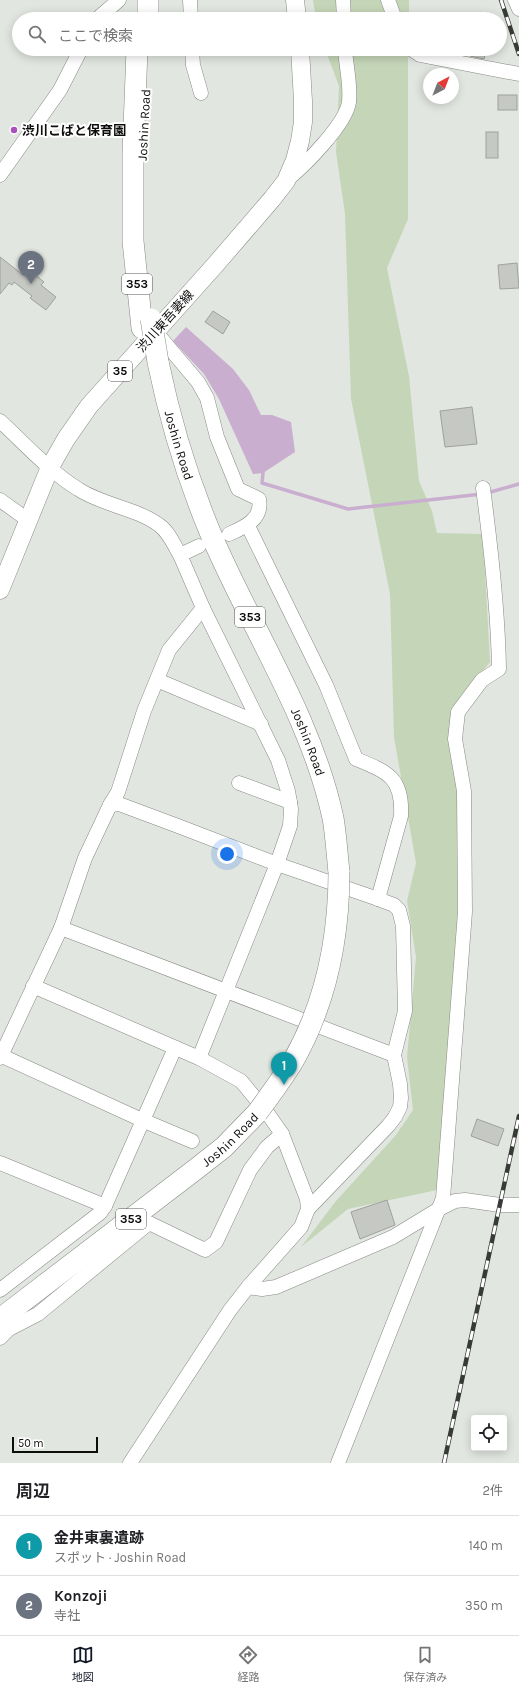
<!DOCTYPE html>
<html lang="ja">
<head>
<meta charset="utf-8">
<style>
	:root { --surface:#fff; --page:#f2f2f2; --text:#202124; --muted:#757577; --line:#e0e0e0; --accent:#111827 }
	body { margin:0; font-family:Karla,"Noto Sans JP",sans-serif; background:var(--page); color:var(--text) }
	.controls { position:absolute; right:12px; bottom:12px; display:grid; overflow:hidden; border-radius:4px; box-shadow:0 2px 10px #0003 }
	.controls button { width:36px; height:36px; display:grid; place-items:center; padding:0; border:0; border-bottom:1px solid var(--line); background:var(--surface); color:var(--text); font:20px sans-serif }
	.compass { position:absolute; left:423px; top:68px; width:36px; height:36px; border-radius:50%; background:var(--surface); box-shadow:0 2px 10px #0003; rotate:42deg }
	.scale { position:absolute; left:12px; bottom:10px; width:86px; box-sizing:border-box; padding-left:4px; border:2px solid #0d0e0c; border-top:0; font-size:11px; line-height:14px; white-space:nowrap; color:#0d0e0c; -webkit-text-stroke:3px #fff; paint-order:stroke }
	.you { position:absolute; left:227px; top:854px; width:14px; height:14px; margin:-10px; border:3px solid #fff; border-radius:50%; background:#1a73e8; box-shadow:0 0 0 6px #1a73e833 }
	.badge { display:grid; place-items:center; width:26px; height:26px; border-radius:50%; background:var(--accent); color:#fff; font-size:13px; font-weight:700 }
	.pin { position:absolute; translate:-50% -33px; filter:drop-shadow(0 1px 2px #0008) }
	.pin::after { content:''; position:absolute; top:21px; width:14px; height:12px; background:inherit; clip-path:polygon(0 0,100% 0,50% 100%) }
	.list { margin:0; padding:0; list-style:none }
	h2 { display:flex; justify-content:space-between; align-items:center; height:52px; margin:0; padding:0 16px; font-size:17px }
	h2 small { font-size:13px; font-weight:400; color:var(--muted) }
	.list li { display:grid; grid-template-columns:26px 1fr auto; gap:12px; align-items:center; box-sizing:border-box; height:60px; padding:0 16px; border-top:1px solid var(--line) }
	.list b { display:block; font-size:15px; white-space:nowrap }
	.list p { margin:0; font-size:13px; white-space:nowrap; color:var(--muted) }
	.list em { font-size:13px; font-style:normal; color:var(--muted) }
	.icon { flex:none; width:22px; height:22px; fill:none; stroke:currentColor; stroke-width:2; stroke-linecap:round; stroke-linejoin:round }
	.map { position:relative; flex:none; width:519px; height:1463px; overflow:hidden }
	.search { position:absolute; background:var(--surface); box-shadow:0 2px 10px #0003; left:12px; right:12px; top:12px; height:44px; display:flex; align-items:center; gap:10px; box-sizing:border-box; padding:0 14px; border-radius:22px; color:var(--muted); font-size:15px }
	.sheet { height:172px; background:var(--surface) }
	nav { display:flex; justify-content:space-around; align-items:center; box-sizing:border-box; height:56px; border-top:1px solid var(--line); background:var(--surface); font-size:11px; color:var(--muted) }
	nav a { display:grid; justify-items:center; gap:2px }
	nav .on { color:var(--accent) }
	.map>svg:first-child { display:block }
</style>
</head>
<body>
<div class="map">
<svg width="519" height="1463" viewBox="0 0 519 1463">
	<rect width="100%" height="100%" fill="#e2e6e0"/>
	<g fill="#c5d6b8">
		<polygon points="313,0 409,0 409,19 316,19"/>
		<polygon points="325,49 408,49 408,219 387,268 409,376 419,481 432,511 437,533 483,534 490,662 456,704 458,795 457,971 437,1190 348,1209 301,1247 336,1201 396,1135 413,1110 407,1057 416,957 407,901 416,863 394,737 390,594 351,399 345,214 336,152 339,86"/>
	</g>
	<polygon fill="#c9aed0" points="186,327 233,369 249,390 261,415 272,415 291,422 295,452 263,473 253,474 219,399 204,374 173,341"/>
	<g fill="none" stroke-linecap="round" stroke-linejoin="round">
		<g stroke="#c9aed0" stroke-width="3.5">
			<polyline points="263,473 262,483 348,509 482,494"/>
			<polyline points="487,493 519,484"/>
		</g>
	</g>
	<g fill="#c6c9c3" stroke="#9ea29c">
		<polygon points="472,49 486,51 484,59 470,56"/>
		<rect x="498" y="95" width="19" height="15"/>
		<rect x="486" y="132" width="12" height="26"/>
		<polygon points="0,257 23,275 28,269 44,282 41,285 56,297 46,310 30,298 32,296 14,282 12,285 9,283 0,294"/>
		<polygon points="517,263 519,288 500,289 498,265"/>
		<polygon points="213,311 230,322 223,334 205,322"/>
		<polygon points="472,407 477,444 445,447 440,411"/>
		<polygon points="477,1119 504,1129 498,1146 471,1136"/>
		<polygon points="387,1200 395,1225 360,1239 351,1212"/>
	</g>
	<g fill="none" stroke-linecap="round" stroke-linejoin="round">
		<defs>
			<g id="minor">
				<polyline points="190,0 191,19"/>
				<polyline points="343,0 344,19"/>
				<polyline points="388,0 395,19"/>
				<polyline points="515,0 519,9"/>
				<polyline points="97,19 119,0"/>
				<polyline points="192,49 193,65 201,93"/>
				<polyline points="411,49 420,55 519,74"/>
				<polyline points="0,175 60,90 81,49"/>
				<path d="M288,179C305,165 346,124 349,102C351,85 346,66 345,49"/>
				<path d="M155,331L198,382L207,398L217,437L238,489L259,499C263,519 245,527 229,534"/>
				<path d="M0,421C25,444 49,471 78,489C102,505 136,508 159,525C169,532 174,545 180,555"/>
				<polyline points="0,500 28,520"/>
				<path d="M248,526L326,685L356,759C388,772 403,778 401,816L378,899"/>
				<polyline points="157,680 261,724"/>
				<polyline points="239,783 290,802"/>
				<polyline points="110,805 119,804 178,826 277,864 378,899 394,905 399,910 403,926 405,1011 394,1055 400,1084 401,1098 400,1107 395,1117 388,1126 308,1209"/>
				<polyline points="61,928 394,1055"/>
				<polyline points="33,986 199,1058 241,1081 266,1111 282,1134 307,1199 308,1209 301,1227 248,1287"/>
				<polyline points="0,1055 142,1120 192,1141"/>
				<polyline points="0,1058 61,928 85,858 110,805 118,792 144,711 169,650 203,608 180,555 199,546"/>
				<polyline points="199,1058 277,864 290,826 291,809 288,791 278,760 203,608"/>
				<polyline points="0,1163 105,1206 100,1213 0,1290"/>
				<polyline points="105,1206 175,1048"/>
				<polyline points="0,1338 9,1329 38,1314 149,1223 205,1250 216,1242 250,1170 267,1147 282,1134"/>
				<polyline points="130,1463 230,1310 248,1287 262,1289 276,1287 393,1237 439,1209 455,1201 465,1200 500,1205 519,1205"/>
				<path d="M338,1463L443,1198L465,912L464,791L455,739L458,712L482,680L499,669C498,608 491,548 483,488"/>
			</g>
			<g id="major">
				<polyline points="295,0 297,19"/>
				<polyline points="0,590 50,467 66,439 89,406 216,264 272,199 286,181 295,160 300,141 303,122 303,101 300,49"/>
			</g>
			<g id="highway">
				<polyline points="148,0 148,19"/>
				<polyline points="137,49 133,154 133,241 142,328"/>
				<path id="s1" d="M158,362C170,420 187,477 210,532C250,627 311,716 333,818C336,835 337,854 339,872"/>
				<path id="s2" d="M0,1319L196,1169L224,1147L257,1113"/>
			</g>
		</defs>
		<use href="#minor" stroke="#868984" stroke-width="15"/>
		<use href="#major" stroke="#868984" stroke-width="19"/>
		<use href="#highway" stroke="#868984" stroke-width="22"/>
		<use href="#minor" stroke="#fff" stroke-width="14"/>
		<use href="#major" stroke="#fff" stroke-width="18"/>
		<use href="#highway" stroke="#fff" stroke-width="21"/>
		<defs>
			<g id="rail">
				<polyline points="501,0 519,54"/>
				<polyline points="444,1463 519,1116"/>
			</g>
		</defs>
		<use href="#rail" stroke="#383a37" stroke-width="4.5"/>
		<use href="#rail" stroke="#fff" stroke-width="3" stroke-dasharray="9" stroke-linecap="butt"/>
		<defs>
			<g id="highway-bridge">
				<polyline points="151,319 158,362"/>
				<path d="M257,1113C269,1097 281,1080 292,1063C326,1004 339,939 339,872"/>
			</g>
		</defs>
		<use href="#highway-bridge" stroke="#868984" stroke-width="22" stroke-linecap="butt"/>
		<use href="#highway-bridge" stroke="#fff" stroke-width="21"/>
	</g>
	<circle fill="#aa51be" stroke="#fff" stroke-width="1.5" cx="14" cy="130" r="4"/>
	<g text-anchor="middle" dominant-baseline="central" stroke-width="4" stroke-linejoin="round" paint-order="stroke">
		<g fill="#fff" stroke="#565655" stroke-width="1">
			<rect x="122" y="274" width="30" height="20" rx="3"/>
			<rect x="108" y="361" width="24" height="20" rx="3"/>
			<rect x="235" y="607" width="30" height="20" rx="3"/>
			<rect x="116" y="1209" width="30" height="20" rx="3"/>
		</g>
		<g font-size="12" font-weight="bold" fill="#0d0e0c">
			<text x="137" y="284">353</text>
			<text x="120" y="371">35</text>
			<text x="250" y="617">353</text>
			<text x="131" y="1219">353</text>
		</g>
		<g font-size="13" fill="#0d0e0c" stroke="#fff">
			<text transform="translate(144 125) rotate(-87)">Joshin Road</text>
			<text transform="translate(165 321) rotate(-48)">渋川東吾妻線</text>
			<text stroke="none"><textPath href="#s1" startOffset="86">Joshin Road</textPath></text>
			<text stroke="none"><textPath href="#s1" startOffset="410">Joshin Road</textPath></text>
			<text stroke="none"><textPath href="#s2" startOffset="292">Joshin Road</textPath></text>
		</g>
		<g font-size="13" font-weight="bold" fill="#0d0e0c" stroke="#fff" text-anchor="start">
			<text x="22" y="130">渋川こばと保育園</text>
		</g>
	</g>
</svg>
<div class="controls">
<button><svg class="icon" aria-label="locate" viewBox="0 0 24 24"><circle cx="12" cy="12" r="6"/><path d="M12 2v4M12 18v4M2 12h4M18 12h4"/></svg></button>
</div>
<svg class="compass" viewBox="-18 -18 36 36"><path d="M0-13l5 13h-10z" fill="#e53935"/><path d="M0 13l5-13h-10z" fill="#757577"/></svg>
<div class="scale">50 m</div>
<div class="you"></div>
<div class="pin badge" style="left:284px;top:1085px;background:#0f9aa8">1</div>
<div class="pin badge" style="left:31px;top:284px;background:#6b7280">2</div>
<div class="search"><svg class="icon" aria-label="search" viewBox="0 0 24 24"><circle cx="10" cy="10" r="6"/><path d="M15 15l6 6"/></svg>ここで検索</div>
</div>
<section class="sheet">
<h2>周辺<small>2件</small></h2>
<ul class="list">
<li><span class="badge" style="background:#0f9aa8">1</span><div><b>金井東裏遺跡</b><p>スポット · Joshin Road</p></div><em>140 m</em></li>
<li><span class="badge" style="background:#6b7280">2</span><div><b>Konzoji</b><p>寺社</p></div><em>350 m</em></li>
</ul>
</section>
<nav>
<a class="on"><svg class="icon" aria-label="map" viewBox="0 0 24 24"><path d="M3 6l6-2 6 2 6-2v14l-6 2-6-2-6 2zM9 4v14M15 6v14"/></svg>地図</a>
<a><svg class="icon" aria-label="directions" viewBox="0 0 24 24"><path d="M12 3l9 9-9 9-9-9zM9 14v-3h6M13 9l2 2-2 2"/></svg>経路</a>
<a><svg class="icon" aria-label="saved" viewBox="0 0 24 24"><path d="M7 4h10v16l-5-4-5 4z"/></svg>保存済み</a>
</nav>
</body>
</html>
